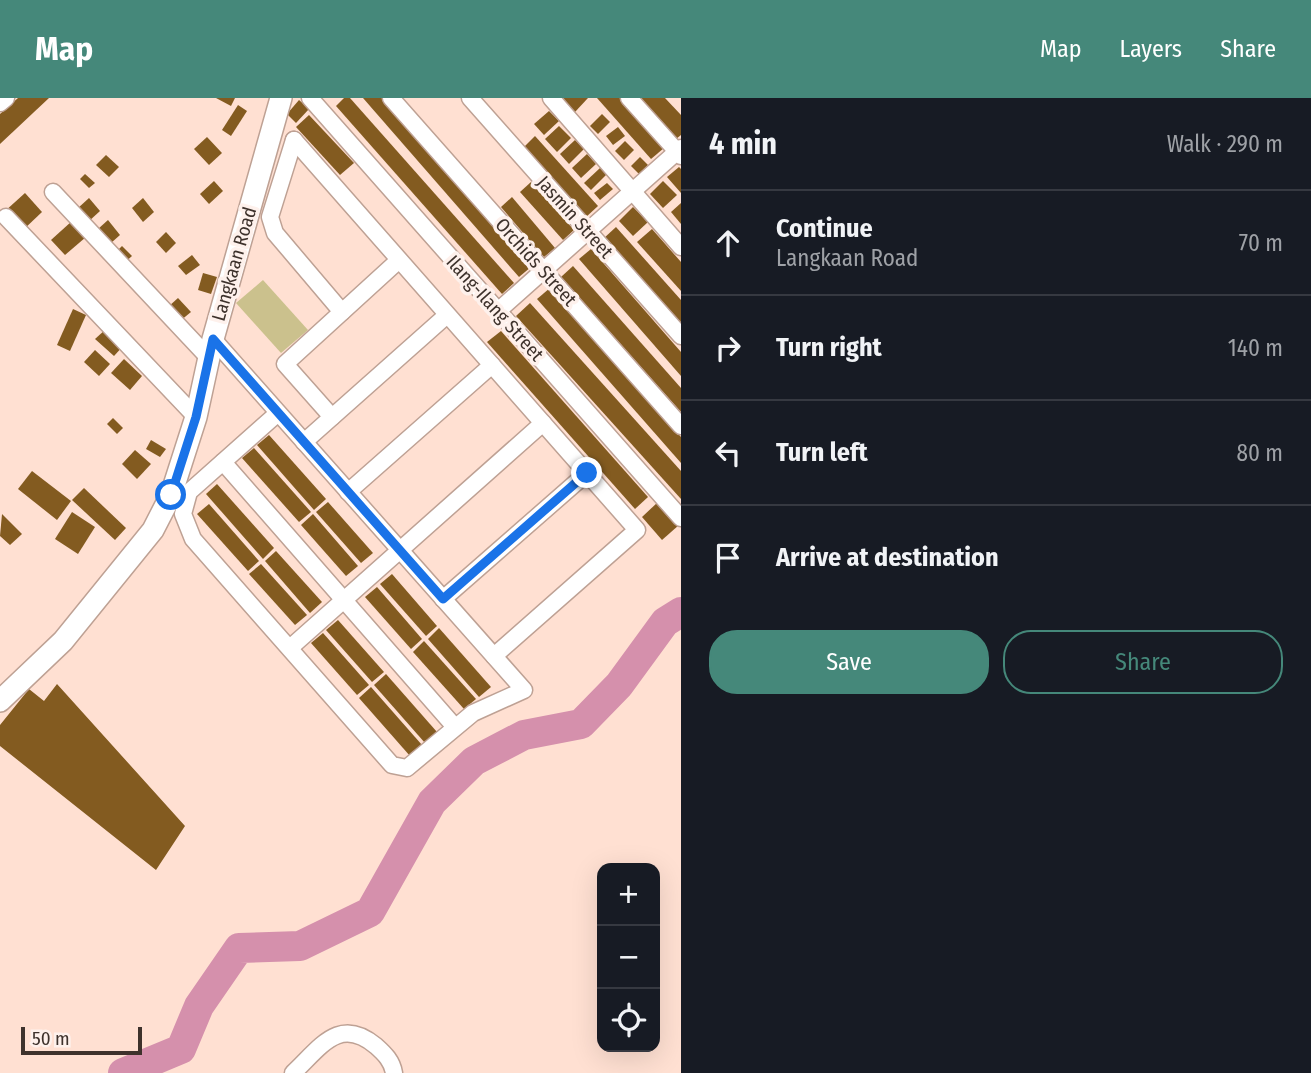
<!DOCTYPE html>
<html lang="en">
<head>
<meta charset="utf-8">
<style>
	:root { --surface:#171b24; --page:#20242c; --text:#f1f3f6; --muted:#9ea1a6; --line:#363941; --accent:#45887a }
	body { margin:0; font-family:"Fira Sans Condensed",sans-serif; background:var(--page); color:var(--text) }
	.controls { position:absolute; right:21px; bottom:21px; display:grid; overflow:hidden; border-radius:14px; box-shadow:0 7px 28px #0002 }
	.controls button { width:63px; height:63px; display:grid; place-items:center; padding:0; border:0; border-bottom:2px solid var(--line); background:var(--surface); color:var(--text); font:35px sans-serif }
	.scale { position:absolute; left:21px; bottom:18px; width:121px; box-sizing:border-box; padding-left:7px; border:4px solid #3e322c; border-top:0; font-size:19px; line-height:24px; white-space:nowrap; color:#3e322c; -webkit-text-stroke:5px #fef1ec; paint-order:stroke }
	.stop { position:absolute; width:21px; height:21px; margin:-16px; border:5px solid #1a73e8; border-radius:50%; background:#fff }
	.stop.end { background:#1a73e8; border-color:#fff; box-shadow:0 2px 7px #0008 }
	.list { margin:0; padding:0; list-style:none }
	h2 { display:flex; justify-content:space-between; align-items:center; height:91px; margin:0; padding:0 28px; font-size:30px }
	h2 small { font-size:23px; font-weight:400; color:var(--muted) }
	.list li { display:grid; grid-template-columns:46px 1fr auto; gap:21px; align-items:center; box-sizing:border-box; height:105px; padding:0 28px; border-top:2px solid var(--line) }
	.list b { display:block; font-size:26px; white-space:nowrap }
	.list p { margin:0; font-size:23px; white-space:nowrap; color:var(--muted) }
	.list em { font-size:23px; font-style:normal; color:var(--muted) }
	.actions { display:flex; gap:14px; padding:21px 28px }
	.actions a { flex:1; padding:16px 0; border:2px solid var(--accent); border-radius:28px; text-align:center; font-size:24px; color:var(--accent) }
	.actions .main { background:var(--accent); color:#fff }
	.icon { flex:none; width:38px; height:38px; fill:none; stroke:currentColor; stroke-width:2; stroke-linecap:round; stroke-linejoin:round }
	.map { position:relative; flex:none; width:681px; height:975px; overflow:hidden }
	header { display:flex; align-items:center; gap:42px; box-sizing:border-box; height:98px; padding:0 35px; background:var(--accent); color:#fff }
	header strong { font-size:33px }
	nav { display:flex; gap:38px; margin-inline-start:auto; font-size:24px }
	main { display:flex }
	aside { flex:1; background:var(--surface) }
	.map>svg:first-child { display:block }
</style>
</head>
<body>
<header>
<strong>Map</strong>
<nav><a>Map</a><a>Layers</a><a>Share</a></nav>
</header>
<main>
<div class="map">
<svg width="681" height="975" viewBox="0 0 681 975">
	<rect width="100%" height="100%" fill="#ffe0d2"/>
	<polygon fill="#cbc18d" points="263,182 308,232 281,255 236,205"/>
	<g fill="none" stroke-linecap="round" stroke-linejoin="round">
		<polyline stroke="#d590ac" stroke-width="30" points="123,975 181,951 199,908 239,850 300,848 370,814 432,704 474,663 524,637 581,626 619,587 665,524 681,514"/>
	</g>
	<g fill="#835b20">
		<polygon points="18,0 49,0 0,46 0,16"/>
		<polygon points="216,0 235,0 231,8"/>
		<polygon points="344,0 350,0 514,185 502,196 336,8"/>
		<polygon points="363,0 384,0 531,169 519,179"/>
		<polygon points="561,0 588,0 575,14"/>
		<polygon points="597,0 620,0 664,50 651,61"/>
		<polygon points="638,0 665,0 681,17 681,37 676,41"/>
		<polygon points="299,2 309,11 296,25 287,16"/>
		<polygon points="238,7 247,13 231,38 222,32"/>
		<polygon points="549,13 559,23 544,37 534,26"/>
		<polygon points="602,16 610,24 598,36 590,28"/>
		<polygon points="309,17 354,65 340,77 296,29"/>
		<polygon points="559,28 571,40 557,54 545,41"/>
		<polygon points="618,29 625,38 613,47 606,38"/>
		<polygon points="535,38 598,108 585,120 523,50"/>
		<polygon points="207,39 222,55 209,67 194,51"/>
		<polygon points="575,42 584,51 569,66 560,56"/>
		<polygon points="625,43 634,52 624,62 615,53"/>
		<polygon points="587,56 596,66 581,80 572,70"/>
		<polygon points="106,57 119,69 109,79 96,67"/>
		<polygon points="640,59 648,67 639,76 631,68"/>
		<polygon points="679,69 681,71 681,95 667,79"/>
		<polygon points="600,70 607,76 591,92 584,85"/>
		<polygon points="85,76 95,85 89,90 80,81"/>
		<polygon points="214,83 223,93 209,106 200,96"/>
		<polygon points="663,83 677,97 663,110 650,96"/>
		<polygon points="531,84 574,132 563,142 520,94"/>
		<polygon points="607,85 613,91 600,102 594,95"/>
		<polygon points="25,95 42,114 22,133 4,114"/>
		<polygon points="512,99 555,150 544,159 501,109"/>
		<polygon points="89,100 100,113 88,124 77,111"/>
		<polygon points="143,100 154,114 143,124 132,110"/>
		<polygon points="681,105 681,126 671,114"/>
		<polygon points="633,109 648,124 633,138 619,123"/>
		<polygon points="108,122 120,137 111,145 98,131"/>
		<polygon points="72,123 86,139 65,157 51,142"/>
		<polygon points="616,129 681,202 681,229 603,141"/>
		<polygon points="652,131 681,164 681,193 637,144"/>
		<polygon points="166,134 176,145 166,155 156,144"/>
		<polygon points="122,148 132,158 123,166 114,156"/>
		<polygon points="591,151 681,254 681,278 579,161"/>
		<polygon points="192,157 200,167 186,177 178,168"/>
		<polygon points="573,168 681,290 681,314 561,179"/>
		<polygon points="203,175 217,179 211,196 198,192"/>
		<polygon points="550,190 681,339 681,365 537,201"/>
		<polygon points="178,200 191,214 180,223 168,209"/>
		<polygon points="530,205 681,373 681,401 516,218"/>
		<polygon points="73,211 86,217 70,253 57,247"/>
		<polygon points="106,231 124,247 114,258 95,241"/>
		<polygon points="501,233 648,399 635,411 487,244"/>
		<polygon points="95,252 110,266 99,278 84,264"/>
		<polygon points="124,261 142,278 130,292 111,275"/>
		<polygon points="113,320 123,330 117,336 107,326"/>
		<polygon points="269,337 326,401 314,412 257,347"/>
		<polygon points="151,342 166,351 160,359 146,351"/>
		<polygon points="254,350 311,414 299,424 242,360"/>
		<polygon points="135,352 151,366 137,381 122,366"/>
		<polygon points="32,373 71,403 57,422 18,391"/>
		<polygon points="217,386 274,450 263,461 206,396"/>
		<polygon points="84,390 126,430 115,442 72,402"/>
		<polygon points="328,404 373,455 361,465 316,414"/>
		<polygon points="658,404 679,427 662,442 642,419"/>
		<polygon points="209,406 259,463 248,473 197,416"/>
		<polygon points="72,414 95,429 78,456 55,441"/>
		<polygon points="2,416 22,436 10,447 0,438"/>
		<polygon points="313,416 358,468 346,478 301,427"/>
		<polygon points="276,453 322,504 310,515 265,463"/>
		<polygon points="261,466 307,517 295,527 249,476"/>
		<polygon points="392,476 437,528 426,538 380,486"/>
		<polygon points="377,489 422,541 411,551 365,499"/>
		<polygon points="338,522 384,574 372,584 326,532"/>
		<polygon points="439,530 491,589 479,599 428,541"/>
		<polygon points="323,535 369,587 357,597 311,545"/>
		<polygon points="424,543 476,601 464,611 413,554"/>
		<polygon points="386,576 437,634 425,645 374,587"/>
		<polygon points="57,586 185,728 156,772 0,648 0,627 29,591 44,603"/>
		<polygon points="371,589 422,647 410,658 359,600"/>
	</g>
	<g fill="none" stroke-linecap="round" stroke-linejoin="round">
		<defs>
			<g id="minor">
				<polyline points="310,0 681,420"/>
				<polyline points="391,0 681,328"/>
				<polyline points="470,0 681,238"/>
				<polyline points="551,0 681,149"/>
				<polyline points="629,0 681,58"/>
				<polyline points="0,5 6,0"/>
				<polyline points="294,42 637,432 494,558"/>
				<polyline points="294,42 270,119 275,135 342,214"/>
				<polyline points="53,94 208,259"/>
				<polyline points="6,119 196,319"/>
				<polyline points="498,213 681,50"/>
				<polyline points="213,241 524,592 473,615 407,670 392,667 193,441 183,416 189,394 278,315"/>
				<polyline points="332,319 285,266 399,162"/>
				<polyline points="304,344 447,217"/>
				<polyline points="223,364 455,629"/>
				<polyline points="348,394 492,267"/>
				<polyline points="443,501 587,375"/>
				<polyline points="291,549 543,325"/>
				<path d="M293,975C320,950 339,917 376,948C385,956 392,963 394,975"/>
			</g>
			<polyline id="tertiary" points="0,603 63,543 153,432 171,397 196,319 213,241 281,0"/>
		</defs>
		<use href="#minor" stroke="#bea194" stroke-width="19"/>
		<use href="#tertiary" stroke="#bea194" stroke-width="24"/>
		<use href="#minor" stroke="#fff" stroke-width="16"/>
		<use href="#tertiary" stroke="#fff" stroke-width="21"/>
	</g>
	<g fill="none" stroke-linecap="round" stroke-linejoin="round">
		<polyline stroke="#1a73e8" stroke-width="9" points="171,397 196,319 213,241 443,501 587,375"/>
	</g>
	<g text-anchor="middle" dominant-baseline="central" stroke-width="7" stroke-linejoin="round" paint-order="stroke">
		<g font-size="19" fill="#3e322c" stroke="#fef1ec">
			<text transform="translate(575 119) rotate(48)">Jasmin Street</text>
			<text transform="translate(536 164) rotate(48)">Orchids Street</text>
			<text transform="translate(234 166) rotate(-74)">Langkaan Road</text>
			<text transform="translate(495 210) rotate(48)">Ilang-Ilang Street</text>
		</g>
	</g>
</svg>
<div class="controls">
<button>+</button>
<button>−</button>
<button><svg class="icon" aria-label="locate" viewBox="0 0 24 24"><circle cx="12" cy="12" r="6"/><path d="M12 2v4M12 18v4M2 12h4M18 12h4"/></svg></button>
</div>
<div class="scale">50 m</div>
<div class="stop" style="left:171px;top:397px"></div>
<div class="stop end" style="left:587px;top:375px"></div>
</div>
<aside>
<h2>4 min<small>Walk · 290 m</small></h2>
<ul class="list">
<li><svg class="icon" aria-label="ahead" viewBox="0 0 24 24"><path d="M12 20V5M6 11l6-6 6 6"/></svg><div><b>Continue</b><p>Langkaan Road</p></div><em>70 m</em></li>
<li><svg class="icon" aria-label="right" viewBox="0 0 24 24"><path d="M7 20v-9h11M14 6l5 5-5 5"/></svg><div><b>Turn right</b></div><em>140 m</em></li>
<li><svg class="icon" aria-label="left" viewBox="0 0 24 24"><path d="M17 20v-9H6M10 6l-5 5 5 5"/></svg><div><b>Turn left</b></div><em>80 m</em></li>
<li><svg class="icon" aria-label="arrive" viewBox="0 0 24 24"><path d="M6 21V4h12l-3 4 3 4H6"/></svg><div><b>Arrive at destination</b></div></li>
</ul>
<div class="actions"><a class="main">Save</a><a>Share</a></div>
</aside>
</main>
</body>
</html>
